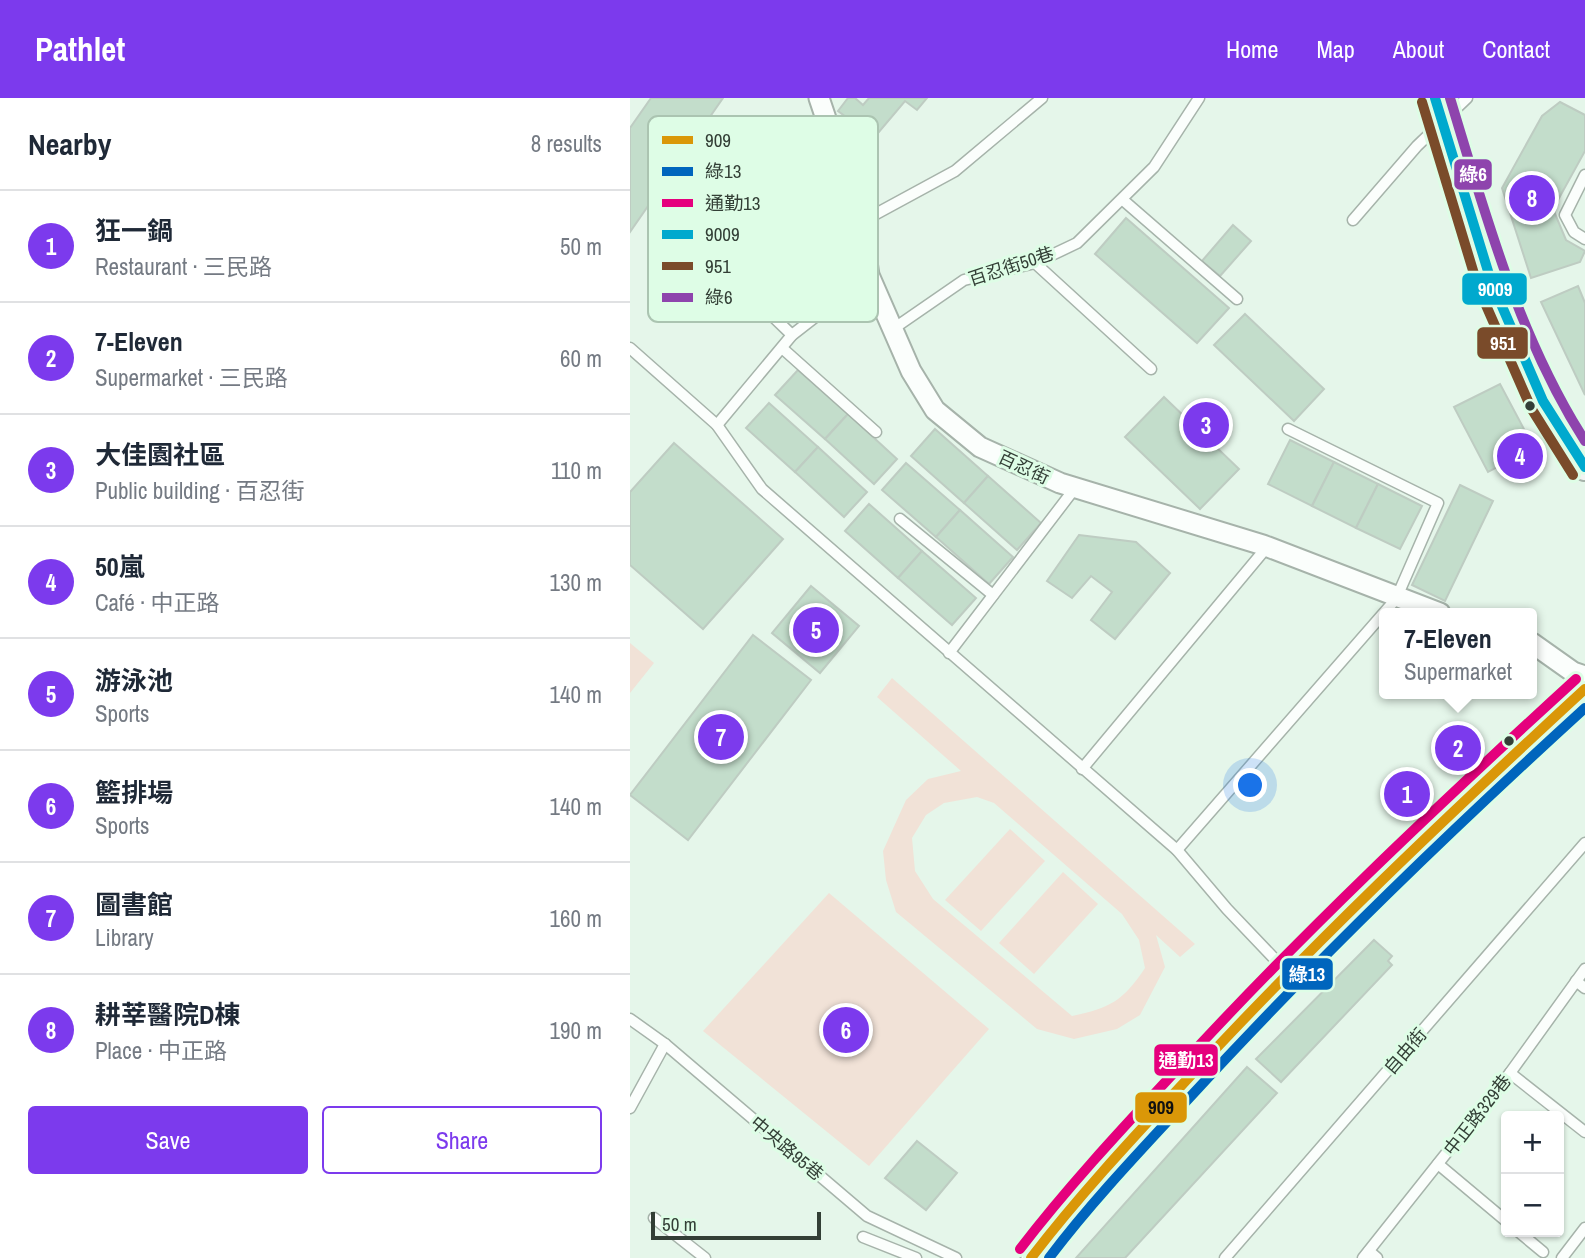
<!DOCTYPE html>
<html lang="en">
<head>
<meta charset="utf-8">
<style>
	:root { --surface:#fff; --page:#f6f6f7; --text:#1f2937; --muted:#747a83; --line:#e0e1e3; --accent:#7c3aed }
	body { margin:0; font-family:"Archivo Narrow","Noto Sans TC",sans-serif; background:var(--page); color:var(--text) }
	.controls { position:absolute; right:21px; bottom:21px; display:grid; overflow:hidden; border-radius:7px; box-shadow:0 2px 5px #0004 }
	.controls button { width:63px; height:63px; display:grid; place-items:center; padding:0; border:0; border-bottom:2px solid var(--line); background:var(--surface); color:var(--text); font:35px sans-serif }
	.scale { position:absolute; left:21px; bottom:18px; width:170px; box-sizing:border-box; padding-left:7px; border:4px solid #333f36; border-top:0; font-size:19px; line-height:24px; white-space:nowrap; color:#333f36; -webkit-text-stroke:5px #defde6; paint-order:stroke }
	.you { position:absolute; left:621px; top:688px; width:24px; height:24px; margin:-18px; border:5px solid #fff; border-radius:50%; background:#1a73e8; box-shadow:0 0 0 10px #1a73e833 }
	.badge { display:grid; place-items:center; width:46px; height:46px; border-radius:50%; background:var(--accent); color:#fff; font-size:23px; font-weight:700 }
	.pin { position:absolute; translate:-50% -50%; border:4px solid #fff; box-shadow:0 2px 7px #0006 }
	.popup { position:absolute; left:749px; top:510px; width:158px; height:91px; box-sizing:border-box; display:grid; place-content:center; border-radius:7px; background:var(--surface); filter:drop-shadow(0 2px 5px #0005); font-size:23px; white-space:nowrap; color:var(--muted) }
	.popup b { font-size:26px; color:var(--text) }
	.popup::after { content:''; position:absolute; left:50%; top:100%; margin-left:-14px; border:14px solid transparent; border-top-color:var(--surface) }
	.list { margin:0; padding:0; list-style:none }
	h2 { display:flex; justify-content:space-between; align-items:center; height:91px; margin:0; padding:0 28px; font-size:30px }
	h2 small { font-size:23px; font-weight:400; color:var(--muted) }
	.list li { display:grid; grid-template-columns:46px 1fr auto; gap:21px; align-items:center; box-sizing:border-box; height:112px; padding:0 28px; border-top:2px solid var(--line) }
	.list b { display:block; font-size:26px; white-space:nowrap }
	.list p { margin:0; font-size:23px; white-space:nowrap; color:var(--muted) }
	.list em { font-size:23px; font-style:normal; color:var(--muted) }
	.actions { display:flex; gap:14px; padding:21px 28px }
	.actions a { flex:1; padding:16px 0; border:2px solid var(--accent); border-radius:7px; text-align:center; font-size:24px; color:var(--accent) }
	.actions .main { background:var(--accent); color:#fff }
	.map { position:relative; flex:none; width:955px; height:1160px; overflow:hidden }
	header { display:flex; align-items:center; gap:42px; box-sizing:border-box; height:98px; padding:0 35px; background:var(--accent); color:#fff }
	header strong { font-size:33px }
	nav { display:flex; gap:38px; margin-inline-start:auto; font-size:24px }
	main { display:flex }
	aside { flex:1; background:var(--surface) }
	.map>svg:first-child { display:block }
</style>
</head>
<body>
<header>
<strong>Pathlet</strong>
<nav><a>Home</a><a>Map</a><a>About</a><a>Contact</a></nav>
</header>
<main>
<aside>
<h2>Nearby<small>8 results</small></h2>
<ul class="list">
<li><span class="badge">1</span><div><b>狂一鍋</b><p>Restaurant · 三民路</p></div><em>50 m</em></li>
<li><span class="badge">2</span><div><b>7-Eleven</b><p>Supermarket · 三民路</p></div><em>60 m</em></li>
<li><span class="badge">3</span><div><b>大佳園社區</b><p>Public building · 百忍街</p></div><em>110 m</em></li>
<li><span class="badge">4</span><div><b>50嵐</b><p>Café · 中正路</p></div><em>130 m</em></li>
<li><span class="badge">5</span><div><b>游泳池</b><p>Sports</p></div><em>140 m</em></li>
<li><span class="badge">6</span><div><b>籃排場</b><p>Sports</p></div><em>140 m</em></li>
<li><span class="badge">7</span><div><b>圖書館</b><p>Library</p></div><em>160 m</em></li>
<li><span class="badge">8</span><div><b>耕莘醫院D棟</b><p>Place · 中正路</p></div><em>190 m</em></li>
</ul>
<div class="actions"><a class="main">Save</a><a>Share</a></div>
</aside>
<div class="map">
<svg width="955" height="1160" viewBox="0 0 955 1160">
	<rect width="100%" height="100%" fill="#e5f6ea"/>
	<g fill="#f1e2d7" fill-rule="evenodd">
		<polygon points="0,545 24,565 0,595"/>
		<path d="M262,580L565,846L550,859L526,837L535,869L510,917L487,931L444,941L407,931L266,814L256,782L253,753L276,702L298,681L331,673L247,599ZM347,699L364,705L492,816L509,842L515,870C493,903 480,910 442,918L303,801L285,773L282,740L296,717L314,705Z"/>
		<polygon points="380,731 415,763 351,833 315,802"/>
		<polygon points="433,774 468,806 404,876 369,845"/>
		<polygon points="199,795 359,931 239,1068 73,933"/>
	</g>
	<g fill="#c3ddcb" stroke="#beccc2" stroke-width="2">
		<polygon points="21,0 93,0 0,134 0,30"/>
		<polygon points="218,0 225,0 233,7 239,0 297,0 287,12 275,3 237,48 218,32 224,25 208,13"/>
		<polygon points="930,4 955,17 955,53 923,111 936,142 955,153 950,164 901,180 872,90 912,18"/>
		<polygon points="496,120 599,210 567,245 465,156"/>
		<polygon points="603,127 621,143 590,178 572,163"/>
		<polygon points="948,188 955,205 955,297 911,204"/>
		<polygon points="615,216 694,291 664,323 584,247"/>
		<polygon points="168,272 218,316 195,341 145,297"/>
		<polygon points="870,286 904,350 858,374 824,309"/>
		<polygon points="534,299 609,371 570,411 495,339"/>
		<polygon points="139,305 188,349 165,374 116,330"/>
		<polygon points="218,316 267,361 244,386 195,341"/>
		<polygon points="305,331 358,378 334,405 281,358"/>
		<polygon points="660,342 704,364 682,408 638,386"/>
		<polygon points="44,345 153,441 73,531 0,467 0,394"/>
		<polygon points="188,349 237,394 214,419 165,374"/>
		<polygon points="704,364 748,386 726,430 682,408"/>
		<polygon points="276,365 330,412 306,439 252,392"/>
		<polygon points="358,378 411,425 387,452 334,405"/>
		<polygon points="748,386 792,408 770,451 726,430"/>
		<polygon points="830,387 863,403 815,503 782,487"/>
		<polygon points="239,406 292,453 268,480 215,433"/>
		<polygon points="330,412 383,459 359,486 306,439"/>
		<polygon points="449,437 506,444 540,475 485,541 461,522 482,494 461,478 442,500 417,483"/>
		<polygon points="292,453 346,500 322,527 268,480"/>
		<polygon points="181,488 229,528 190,575 142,535"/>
		<polygon points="123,537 181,582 58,742 0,697"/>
		<polygon points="744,842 762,858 758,863 762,867 651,984 626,961"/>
		<polygon points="617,969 647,995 495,1160 446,1160"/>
		<polygon points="287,1043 327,1075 296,1112 255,1080"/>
	</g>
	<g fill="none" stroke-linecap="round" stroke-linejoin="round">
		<defs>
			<g id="lane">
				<polyline points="955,77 935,117 944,134 955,141"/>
				<polyline points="493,102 607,201"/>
				<polyline points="723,122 787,48 837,0"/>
				<polyline points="231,124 325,73 412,0"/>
				<polyline points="405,165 521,271"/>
				<polyline points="115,191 118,147 97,98 66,73 34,113 162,237"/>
				<polyline points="263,231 334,182 405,165 447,145 524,69 569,0"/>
				<polyline points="0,250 87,327 132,391 547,752 597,811 658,875"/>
				<polyline points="152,250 246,334"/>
				<polyline points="87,327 162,237 239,177"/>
				<polyline points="270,421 363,497"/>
				<polyline points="319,555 445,390"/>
				<polyline points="452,671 637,449"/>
				<polyline points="547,752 766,501 808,405 658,331"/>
				<polyline points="946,883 955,890"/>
				<polyline points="0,921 35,946 237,1118 326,1160"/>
				<polyline points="880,975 955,1034"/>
				<polyline points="0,1010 35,946"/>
				<polyline points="808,1066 876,1123"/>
				<polyline points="24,1120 75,1160"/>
				<polyline points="889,1134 913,1154"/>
				<polyline points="233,1139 286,1160"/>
				<polyline points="739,1153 747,1160"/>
				<polyline points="595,1160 955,745"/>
				<polyline points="733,1160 880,975 955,871"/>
				<polyline points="932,1160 955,1130"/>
			</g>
			<g id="street">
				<polyline points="189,0 231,124 239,177 281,273 305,312 350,349 430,385 633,447 810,515"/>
				<polyline points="902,545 943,574 955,578"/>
				<path d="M401,1160C442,1105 489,1055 536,1004C667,859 810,723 955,591"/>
			</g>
			<polyline id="secondary" points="805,0 861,183 913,303 955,369"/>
		</defs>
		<use href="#lane" stroke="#a6b3aa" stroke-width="13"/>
		<use href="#street" stroke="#a6b3aa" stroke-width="23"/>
		<use href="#secondary" stroke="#a6b3aa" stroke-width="30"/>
		<use href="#lane" stroke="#fbfefc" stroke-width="10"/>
		<use href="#street" stroke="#fbfefc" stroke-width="19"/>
		<use href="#secondary" stroke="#f3f3f1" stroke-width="26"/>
		<defs>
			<path id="bus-1" d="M401,1160C447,1100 499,1044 551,988C679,849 816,719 955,591"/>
			<path id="bus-2" d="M419,1160C463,1102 513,1050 562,997C687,861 819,734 955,610"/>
			<path id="bus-3" d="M390,1151C436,1091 488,1035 540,979C668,839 806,709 946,581"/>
			<polyline id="bus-4" points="805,0 861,183 913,303 955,369"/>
			<polyline id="bus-5" points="792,4 848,189 901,310 943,377"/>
			<path id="bus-6" d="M820,0C856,118 888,238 955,343"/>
		</defs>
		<use href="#bus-1" stroke="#defde6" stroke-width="16"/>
		<use href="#bus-2" stroke="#defde6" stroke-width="16"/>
		<use href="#bus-3" stroke="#defde6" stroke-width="16"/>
		<use href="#bus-4" stroke="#defde6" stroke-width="16"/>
		<use href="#bus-5" stroke="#defde6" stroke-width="16"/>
		<use href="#bus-6" stroke="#defde6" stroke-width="16"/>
		<use href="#bus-1" stroke="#da9708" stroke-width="10"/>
		<use href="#bus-2" stroke="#0065bd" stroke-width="10"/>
		<use href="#bus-3" stroke="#e5007d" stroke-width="10"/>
		<use href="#bus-4" stroke="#00a9ce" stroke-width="10"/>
		<use href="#bus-5" stroke="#7a4b2a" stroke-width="10"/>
		<use href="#bus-6" stroke="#8e44ad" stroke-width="10"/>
	</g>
	<g fill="#333f36" stroke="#defde6" stroke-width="2.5">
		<circle cx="900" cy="308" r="6"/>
		<circle cx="879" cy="643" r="6"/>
	</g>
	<g text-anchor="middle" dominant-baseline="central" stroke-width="6" stroke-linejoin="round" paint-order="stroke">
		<g font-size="18" fill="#333f36" stroke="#defde6">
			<text transform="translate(381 168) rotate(-18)">百忍街50巷</text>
			<text transform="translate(394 369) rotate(25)">百忍街</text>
			<text transform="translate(775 953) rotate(-49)">自由街</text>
			<text transform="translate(847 1017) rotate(-52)">中正路329巷</text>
			<text transform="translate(157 1050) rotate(40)">中央路95巷</text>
		</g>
	</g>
	<rect x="18" y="18" width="230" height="206" rx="10" fill="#defde6" stroke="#abc4b1" stroke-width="2"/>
	<rect x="32" y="38" width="31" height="8" fill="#da9708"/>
	<rect x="32" y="69" width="31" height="9" fill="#0065bd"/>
	<rect x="32" y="101" width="31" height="8" fill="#e5007d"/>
	<rect x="32" y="132" width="31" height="9" fill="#00a9ce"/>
	<rect x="32" y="164" width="31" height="8" fill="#7a4b2a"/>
	<rect x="32" y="195" width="31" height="9" fill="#8e44ad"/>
	<g font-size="19" fill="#333f36">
		<text x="75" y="49">909</text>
		<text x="75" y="80">綠13</text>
		<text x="75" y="112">通勤13</text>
		<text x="75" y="143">9009</text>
		<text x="75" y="175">951</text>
		<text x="75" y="206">綠6</text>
	</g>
	<g stroke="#defde6" stroke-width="2.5">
		<rect x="823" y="60" width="40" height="33" rx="7" fill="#8e44ad"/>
		<rect x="831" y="174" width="67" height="34" rx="7" fill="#00a9ce"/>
		<rect x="846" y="228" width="53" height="34" rx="7" fill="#7a4b2a"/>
		<rect x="651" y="859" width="53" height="34" rx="7" fill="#0065bd"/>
		<rect x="523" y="945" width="66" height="34" rx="7" fill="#e5007d"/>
		<rect x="504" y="993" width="54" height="33" rx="7" fill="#da9708"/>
	</g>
	<g font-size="19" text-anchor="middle" font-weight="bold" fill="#fff">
		<text x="843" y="83">綠6</text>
		<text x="865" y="198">9009</text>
		<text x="873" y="252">951</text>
		<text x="677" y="883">綠13</text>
		<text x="556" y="969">通勤13</text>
	</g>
	<g font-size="19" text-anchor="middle" font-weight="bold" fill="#111">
		<text x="531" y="1016">909</text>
	</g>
</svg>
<div class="controls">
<button>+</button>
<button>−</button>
</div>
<div class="scale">50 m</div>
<div class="you"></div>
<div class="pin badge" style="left:777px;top:696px">1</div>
<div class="pin badge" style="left:828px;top:650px">2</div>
<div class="popup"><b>7-Eleven</b>Supermarket</div>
<div class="pin badge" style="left:576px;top:327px">3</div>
<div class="pin badge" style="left:890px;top:358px">4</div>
<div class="pin badge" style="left:186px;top:532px">5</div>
<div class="pin badge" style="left:216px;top:932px">6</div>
<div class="pin badge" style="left:91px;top:639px">7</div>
<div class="pin badge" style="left:902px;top:100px">8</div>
</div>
</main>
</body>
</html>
